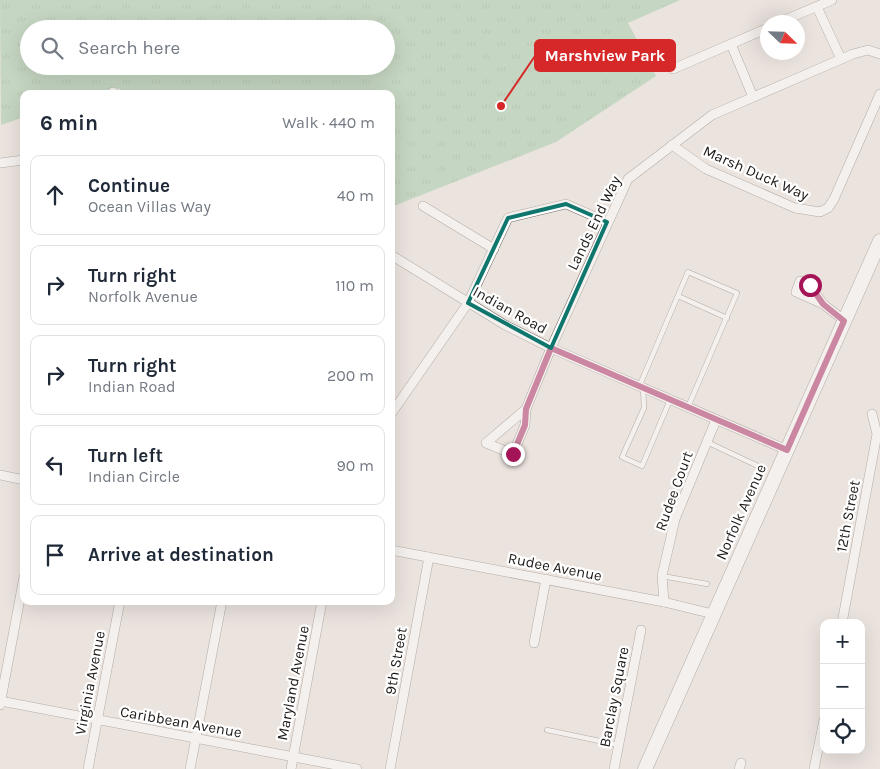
<!DOCTYPE html>
<html lang="en">
<head>
<meta charset="utf-8">
<style>
	:root { --surface:#fff; --page:#f6f6f7; --text:#1f2937; --muted:#747a83; --line:#e0e1e3 }
	body { margin:0; font-family:Karla,sans-serif; background:var(--page); color:var(--text) }
	.controls { position:absolute; right:15px; bottom:15px; display:grid; overflow:hidden; border-radius:10px; box-shadow:0 5px 20px #0002 }
	.controls button { width:45px; height:45px; display:grid; place-items:center; padding:0; border:0; border-bottom:1px solid var(--line); background:var(--surface); color:var(--text); font:25px sans-serif }
	.compass { position:absolute; left:760px; top:15px; width:45px; height:45px; border-radius:50%; background:var(--surface); box-shadow:0 5px 20px #0002; rotate:113deg }
	.stop { position:absolute; width:15px; height:15px; margin:-11px; border:4px solid #a41457; border-radius:50%; background:#fff }
	.stop.end { background:#a41457; border-color:#fff; box-shadow:0 1px 5px #0008 }
	.list { margin:0; padding:0; list-style:none }
	h2 { display:flex; justify-content:space-between; align-items:center; height:65px; margin:0; padding:0 20px; font-size:21px }
	h2 small { font-size:16px; font-weight:400; color:var(--muted) }
	.list li { display:grid; grid-template-columns:32px 1fr auto; gap:15px; align-items:center; box-sizing:border-box; height:80px; margin:0 10px 10px; padding:0 10px; border:1px solid var(--line); border-radius:10px }
	.list b { display:block; font-size:19px; white-space:nowrap }
	.list p { margin:0; font-size:16px; white-space:nowrap; color:var(--muted) }
	.list em { font-size:16px; font-style:normal; color:var(--muted) }
	.icon { flex:none; width:28px; height:28px; fill:none; stroke:currentColor; stroke-width:2; stroke-linecap:round; stroke-linejoin:round }
	.map { position:relative; flex:none; width:880px; height:769px; overflow:hidden }
	.search { position:absolute; background:var(--surface); box-shadow:0 5px 20px #0002; left:20px; top:20px; width:375px; height:55px; display:flex; align-items:center; gap:12px; box-sizing:border-box; padding:0 18px; border-radius:28px; color:var(--muted); font-size:19px }
	.panel { position:absolute; background:var(--surface); box-shadow:0 5px 20px #0002; left:20px; top:90px; width:375px; height:515px; border-radius:10px }
	.map>svg:first-child { display:block }
</style>
</head>
<body>
<div class="map">
<svg width="880" height="769" viewBox="0 0 880 769">
	<defs>
		<pattern id="grass-tufts" width="24" height="20" patternUnits="userSpaceOnUse" patternTransform="scale(1.25)"><rect width="24" height="20" fill="#97c69f"/><path d="M3 7l-1-3M5 7V3M7 7l1-3M15 17l-1-3M17 17v-4M19 17l1-3" fill="none" stroke="#82aa88"/></pattern>
	</defs>
	<rect width="100%" height="100%" fill="#ebe3de"/>
	<path fill="url(#grass-tufts)" fill-rule="evenodd" d="M0,0H680L628,23L656,76L556,142L391,207V94H127L118,88L99,94H24V117L1,125ZM29,29H386V66H29Z"/>
	<g fill="none" stroke-linecap="round" stroke-linejoin="round">
		<defs>
			<g id="service">
				<polyline points="678,296 727,318"/>
				<polyline points="639,387 688,272 737,293 688,407"/>
				<polyline points="643,388 644,408 622,457 642,466 670,400"/>
				<polyline points="707,442 760,467"/>
				<polyline points="662,576 707,584"/>
				<polyline points="547,730 619,745"/>
			</g>
			<g id="minor">
				<polyline points="817,7 841,59"/>
				<polyline points="780,22 832,0"/>
				<polyline points="731,44 753,97"/>
				<polyline points="673,69 768,28"/>
				<polyline points="113,92 115,94"/>
				<polyline points="672,145 706,169 795,208 820,212 828,208 834,199 880,94"/>
				<polyline points="0,163 24,160"/>
				<polyline points="423,206 494,249"/>
				<polyline points="391,255 505,325 551,348 787,450"/>
				<polyline points="823,304 796,292 800,281 810,285 823,304 845,321"/>
				<polyline points="526,409 525,425 513,454 486,443 526,409 551,348 628,179 712,115 853,54 868,50 880,54"/>
				<polyline points="391,414 468,303 508,218 566,204 607,222"/>
				<polyline points="0,475 24,480"/>
				<polyline points="391,550 664,602 713,614"/>
				<polyline points="664,602 662,576 675,519 716,420"/>
				<polyline points="842,623 877,434 872,414"/>
				<polyline points="534,643 546,579"/>
				<polyline points="0,701 357,769"/>
				<polyline points="0,705 24,577"/>
				<polyline points="88,769 120,601"/>
				<polyline points="190,769 222,601"/>
				<polyline points="291,769 322,601"/>
				<polyline points="390,769 429,557"/>
				<polyline points="614,769 641,630"/>
				<polyline points="739,769 741,763"/>
				<polyline points="814,769 824,720"/>
			</g>
			<polyline id="secondary" points="645,769 880,241"/>
		</defs>
		<use href="#service" stroke="#6f6864" stroke-width="5.5"/>
		<use href="#minor" stroke="#6f6864" stroke-width="10"/>
		<use href="#secondary" stroke="#6f6864" stroke-width="15"/>
		<use href="#service" stroke="#fff" stroke-width="4.5"/>
		<use href="#minor" stroke="#fff" stroke-width="9"/>
		<use href="#secondary" stroke="#fff" stroke-width="14"/>
	</g>
	<g fill="none" stroke-linecap="round" stroke-linejoin="round">
		<polyline stroke="#a41457" stroke-width="6" points="513,454 525,425 526,409 551,348 787,450 844,321 823,304 810,285"/>
	</g>
	<path d="M0 0H880V769H0ZM566,204L607,222L551,348L468,303L508,218Z" fill="#ebe3de" fill-opacity=".55" fill-rule="evenodd"/>
	<path fill="none" stroke="#0f766e" stroke-width="4" stroke-linejoin="round" d="M566,204L607,222L551,348L468,303L508,218Z"/>
	<g text-anchor="middle" dominant-baseline="central" stroke-width="4.5" stroke-linejoin="round" paint-order="stroke">
		<g font-size="15" fill="#1d1a18" stroke="#fff">
			<text transform="translate(756 173) rotate(24)">Marsh Duck Way</text>
			<text transform="translate(594 223) rotate(-64)">Lands End Way</text>
			<text transform="translate(510 310) rotate(29)">Indian Road</text>
			<text transform="translate(674 491) rotate(-70)">Rudee Court</text>
			<text transform="translate(741 512) rotate(-66)">Norfolk Avenue</text>
			<text transform="translate(848 516) rotate(-79)">12th Street</text>
			<text transform="translate(555 567) rotate(11)">Rudee Avenue</text>
			<text transform="translate(396 661) rotate(-80)">9th Street</text>
			<text transform="translate(90 683) rotate(-79)">Virginia Avenue</text>
			<text transform="translate(293 683) rotate(-79)">Maryland Avenue</text>
			<text transform="translate(614 697) rotate(-79)">Barclay Square</text>
			<text transform="translate(181 722) rotate(10)">Caribbean Avenue</text>
		</g>
	</g>
	<path fill="none" stroke="#d62828" stroke-width="2" d="M501 106L535 56"/>
	<circle fill="#d62828" stroke="#fff" stroke-width="2" cx="501" cy="106" r="5"/>
	<rect fill="#d62828" stroke="#d62828" stroke-width="2" x="535" y="40" width="140" height="31" rx="5"/>
	<g font-size="16" text-anchor="middle" font-weight="bold" fill="#fff">
		<text x="605" y="61">Marshview Park</text>
	</g>
</svg>
<div class="controls">
<button>+</button>
<button>−</button>
<button><svg class="icon" aria-label="locate" viewBox="0 0 24 24"><circle cx="12" cy="12" r="6"/><path d="M12 2v4M12 18v4M2 12h4M18 12h4"/></svg></button>
</div>
<svg class="compass" viewBox="-18 -18 36 36"><path d="M0-13l5 13h-10z" fill="#e53935"/><path d="M0 13l5-13h-10z" fill="#747a83"/></svg>
<div class="stop" style="left:810px;top:285px"></div>
<div class="stop end" style="left:513px;top:454px"></div>
<div class="search"><svg class="icon" aria-label="search" viewBox="0 0 24 24"><circle cx="10" cy="10" r="6"/><path d="M15 15l6 6"/></svg>Search here</div>
<section class="panel">
<h2>6 min<small>Walk · 440 m</small></h2>
<ul class="list">
<li><svg class="icon" aria-label="ahead" viewBox="0 0 24 24"><path d="M12 20V5M6 11l6-6 6 6"/></svg><div><b>Continue</b><p>Ocean Villas Way</p></div><em>40 m</em></li>
<li><svg class="icon" aria-label="right" viewBox="0 0 24 24"><path d="M7 20v-9h11M14 6l5 5-5 5"/></svg><div><b>Turn right</b><p>Norfolk Avenue</p></div><em>110 m</em></li>
<li><svg class="icon" aria-label="right" viewBox="0 0 24 24"><path d="M7 20v-9h11M14 6l5 5-5 5"/></svg><div><b>Turn right</b><p>Indian Road</p></div><em>200 m</em></li>
<li><svg class="icon" aria-label="left" viewBox="0 0 24 24"><path d="M17 20v-9H6M10 6l-5 5 5 5"/></svg><div><b>Turn left</b><p>Indian Circle</p></div><em>90 m</em></li>
<li><svg class="icon" aria-label="arrive" viewBox="0 0 24 24"><path d="M6 21V4h12l-3 4 3 4H6"/></svg><div><b>Arrive at destination</b></div></li>
</ul>
</section>
</div>
</body>
</html>
